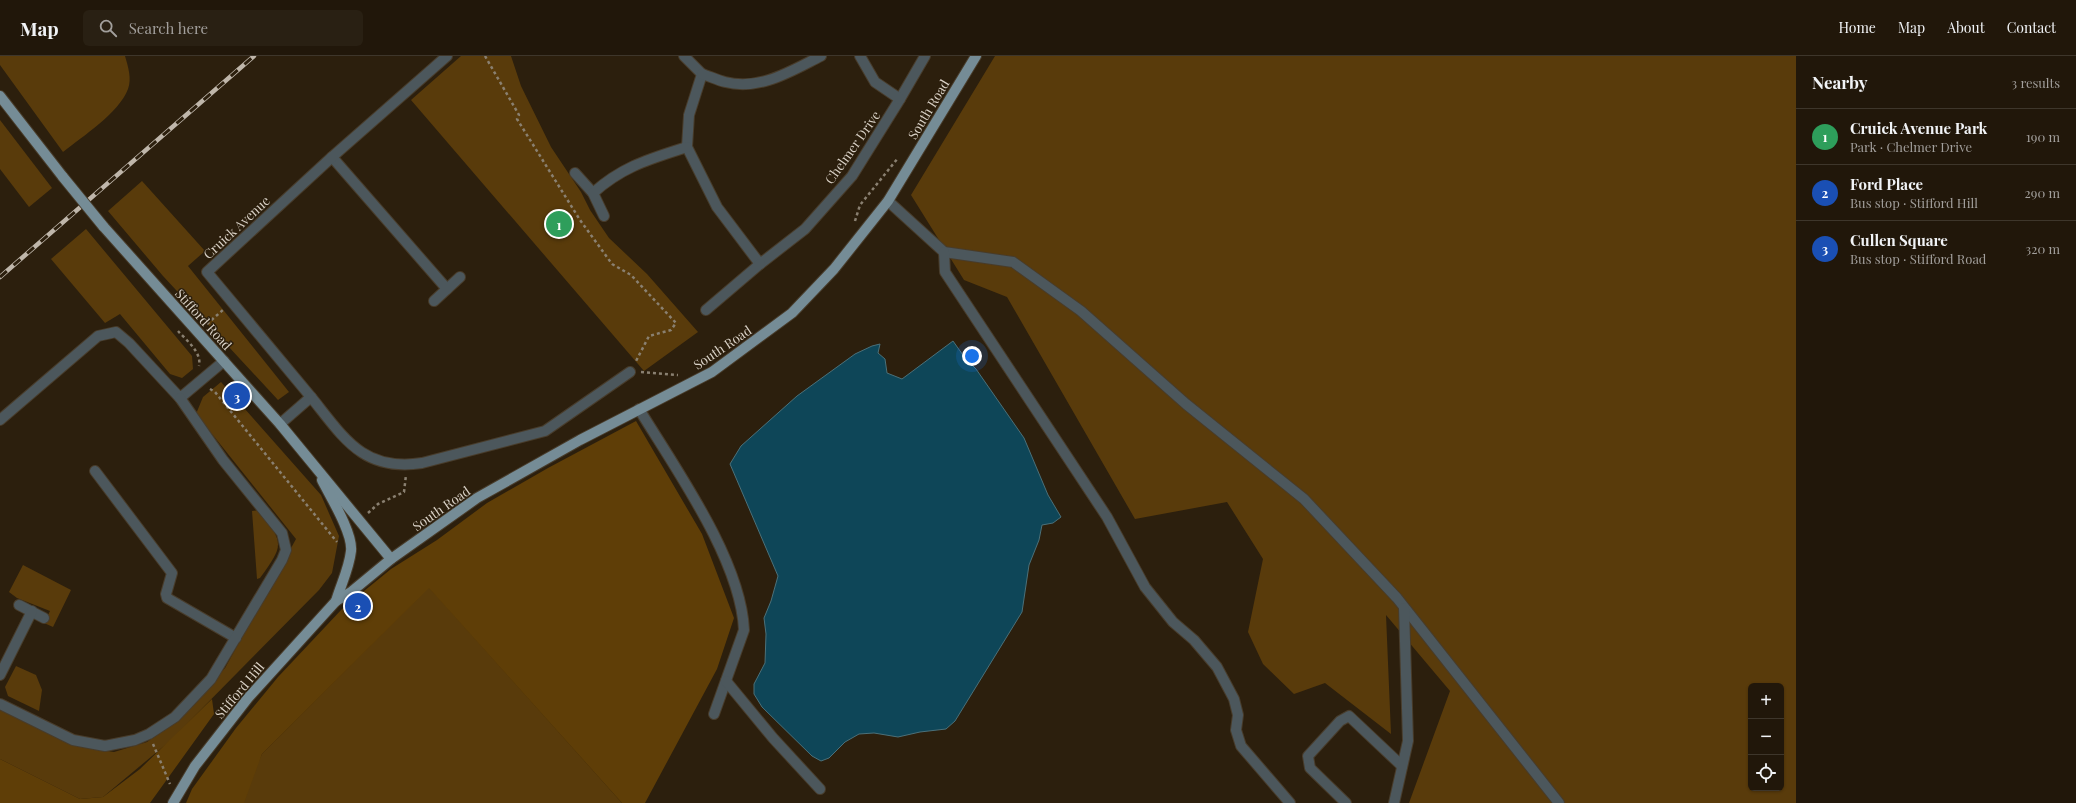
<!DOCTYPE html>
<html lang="en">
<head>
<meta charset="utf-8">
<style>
	:root { --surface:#21170a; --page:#292013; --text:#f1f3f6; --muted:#a29f9c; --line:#3e362b; --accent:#db2777 }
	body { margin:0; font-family:"Playfair Display",serif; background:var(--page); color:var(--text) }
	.controls { position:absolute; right:12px; bottom:12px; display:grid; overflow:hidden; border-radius:6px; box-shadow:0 1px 3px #0004 }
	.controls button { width:36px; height:36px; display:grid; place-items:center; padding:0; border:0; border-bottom:1px solid var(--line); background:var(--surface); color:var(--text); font:20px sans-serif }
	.you { position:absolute; left:972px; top:300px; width:14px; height:14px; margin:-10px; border:3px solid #fff; border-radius:50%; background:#1a73e8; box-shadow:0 0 0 6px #1a73e833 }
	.badge { display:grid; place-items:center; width:26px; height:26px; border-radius:50%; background:var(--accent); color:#fff; font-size:13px; font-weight:700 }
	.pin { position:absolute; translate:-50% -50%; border:2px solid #fff; box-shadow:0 1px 4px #0006 }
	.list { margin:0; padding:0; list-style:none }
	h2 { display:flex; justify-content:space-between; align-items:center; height:52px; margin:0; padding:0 16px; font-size:17px }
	h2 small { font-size:13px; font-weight:400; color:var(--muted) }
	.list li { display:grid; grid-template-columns:26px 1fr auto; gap:12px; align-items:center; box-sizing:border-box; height:56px; padding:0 16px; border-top:1px solid var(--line) }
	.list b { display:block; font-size:15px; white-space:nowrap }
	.list p { margin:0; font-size:13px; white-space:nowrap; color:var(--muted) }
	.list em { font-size:13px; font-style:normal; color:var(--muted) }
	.icon { flex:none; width:22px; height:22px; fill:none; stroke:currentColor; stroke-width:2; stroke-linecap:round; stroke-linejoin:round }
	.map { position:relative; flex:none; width:1796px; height:747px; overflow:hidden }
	header { display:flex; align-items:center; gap:24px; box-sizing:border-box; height:56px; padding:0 20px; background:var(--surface); border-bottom:1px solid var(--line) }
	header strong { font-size:19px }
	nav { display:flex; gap:22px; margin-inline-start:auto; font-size:14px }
	.search { width:280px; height:36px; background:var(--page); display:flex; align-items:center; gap:10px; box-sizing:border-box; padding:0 14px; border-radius:6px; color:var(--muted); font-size:15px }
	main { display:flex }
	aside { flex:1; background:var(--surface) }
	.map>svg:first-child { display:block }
</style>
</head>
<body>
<header>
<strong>Map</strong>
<div class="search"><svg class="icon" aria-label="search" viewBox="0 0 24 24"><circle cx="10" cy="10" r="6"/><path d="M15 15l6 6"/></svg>Search here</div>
<nav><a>Home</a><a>Map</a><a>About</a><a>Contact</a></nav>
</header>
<main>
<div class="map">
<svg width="1796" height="747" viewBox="0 0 1796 747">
	<rect width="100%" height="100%" fill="#2c1f0d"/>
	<g fill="#593b0b" fill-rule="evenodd">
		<path d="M0,0H125C128,10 132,23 128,33C119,57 83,80 63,96L0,9Z"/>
		<polygon points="461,0 511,0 521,30 551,91 581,136 590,154 609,182 647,218 698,276 644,315 411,44"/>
		<path d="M995,0H1796V747H1409L1450,635L1386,559L1391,678L1325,627L1294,638L1263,608L1248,576L1263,503L1227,446L1135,463L1007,241L964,224L911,139ZM1751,630H1781V732H1751Z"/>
		<polygon points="0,64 52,132 29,151 0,113"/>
		<polygon points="142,125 205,195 188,210 289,336 278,344 163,220 108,155"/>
		<polygon points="86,173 192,300 193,313 182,322 170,318 120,258 105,267 51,203"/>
		<polygon points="221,326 321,439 339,480 332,517 319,534 170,685 103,741 80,743 0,703 0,650 82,691 114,696 147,686 177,664 225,612 296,483 196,358 203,341"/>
		<path d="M260,454C284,489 284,488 260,522L257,523L252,455Z"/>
		<polygon points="23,509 71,534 53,571 44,567 50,555 17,542 9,536"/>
		<polygon points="429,531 622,747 239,747 262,698"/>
		<polygon points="16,610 36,619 42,634 39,655 8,640 5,631"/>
	</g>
	<g fill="#5f3e07">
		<polygon points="636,365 702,478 734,562 717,613 645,747 622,747 429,532 262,698 244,747 186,747 192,733 236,672 278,621 342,553 391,513 437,484 487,447 548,412"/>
		<polygon points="212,643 214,658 150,747 0,747 0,703 80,743 103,741 140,713"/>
	</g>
	<polygon fill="#0e4658" stroke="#4b7079" points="953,285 965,302 976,313 1024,382 1048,439 1061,461 1053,467 1042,469 1039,484 1029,509 1022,556 955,665 946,673 920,676 898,681 874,677 859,678 845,686 829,702 821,705 812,700 762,651 754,638 754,628 765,607 766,578 764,562 771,545 778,520 730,408 741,390 797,340 855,298 872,290 880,288 878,297 885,303 887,317 902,323"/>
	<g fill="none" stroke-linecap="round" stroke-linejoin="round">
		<defs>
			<g id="minor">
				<polyline points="684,0 702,18 689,59 687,91 717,151 760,208 805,173 852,120 900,43 925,0"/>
				<polyline points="860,0 875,26 900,43"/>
				<path d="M702,18C709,20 717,24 725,26C760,35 791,15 821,0"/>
				<polyline points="332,101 447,233"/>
				<polyline points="575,117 593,137"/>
				<polyline points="888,145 944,196 1013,206 1081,255 1186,348 1304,443 1397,542 1559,747"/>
				<path d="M604,160L593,137C623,110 650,103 687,91"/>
				<polyline points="944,196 945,216 1107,461 1145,531 1173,566 1194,584 1217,611 1234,643 1238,659 1236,674 1241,690 1290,747"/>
				<polyline points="434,245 460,221"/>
				<polyline points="706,254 760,208"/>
				<polyline points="311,341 207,216 332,101 447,0"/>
				<path d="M639,353C675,412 741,504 744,574L714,658"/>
				<polyline points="0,364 98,280 116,276 129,287 180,342 224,305"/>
				<path d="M280,368L311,341C344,382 363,416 422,407L545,375L630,316"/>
				<polyline points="95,415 172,517 166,538 167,542 236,582"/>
				<polyline points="19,549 44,562"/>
				<polyline points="0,619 32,555"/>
				<polyline points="726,625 773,682 820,733"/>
				<polyline points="0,648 73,684 105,690 135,684 149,678 175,661 211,623 282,504 286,494 282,477 223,404 180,342"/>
				<polyline points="1346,747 1310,712 1308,700 1340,665 1349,660 1402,710"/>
				<polyline points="1394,747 1408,685 1404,552"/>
			</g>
			<g id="major">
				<polyline points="0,40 63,121"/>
				<polyline points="103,170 280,368 391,503"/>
				<path d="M322,424C330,440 353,477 351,495C349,513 341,528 336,545"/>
				<polyline points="173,747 195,710 248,642 336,545 351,536 391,503 477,442 580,384 712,316 792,257 834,213 888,145 976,0"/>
			</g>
		</defs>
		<use href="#minor" stroke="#483c2b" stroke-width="12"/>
		<use href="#major" stroke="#483c2b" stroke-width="12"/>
		<g stroke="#8a8071" stroke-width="2.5" stroke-dasharray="3 3" stroke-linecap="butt">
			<polyline points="485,0 519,59 517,63 580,164 612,208 631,219 676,267 671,274 649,280 635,307"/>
			<polyline points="855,165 860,149 898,102"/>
			<polyline points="207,268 224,253"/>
			<path d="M178,275C186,284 202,296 199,310"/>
			<polyline points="641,316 678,319"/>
			<polyline points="210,333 215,336 337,486"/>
			<polyline points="368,457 378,448 404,436 406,419"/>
			<polyline points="153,688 170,728"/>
		</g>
		<use href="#minor" stroke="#4c575c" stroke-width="10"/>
		<use href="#major" stroke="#758c96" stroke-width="10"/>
		<defs>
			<polyline id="rail" points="0,221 254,0"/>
		</defs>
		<use href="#rail" stroke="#bfb6aa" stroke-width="4.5"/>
		<use href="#rail" stroke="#2c1f0d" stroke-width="3" stroke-dasharray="9" stroke-linecap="butt"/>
		<defs>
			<polyline id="major-bridge" points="63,121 103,170"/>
		</defs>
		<use href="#major-bridge" stroke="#483c2b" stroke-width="12" stroke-linecap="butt"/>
		<use href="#major-bridge" stroke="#758c96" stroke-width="10"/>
	</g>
	<g text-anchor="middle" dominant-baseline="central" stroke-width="3" stroke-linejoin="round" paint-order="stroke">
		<g font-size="13" fill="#dad2c7" stroke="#2c1f0d">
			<text transform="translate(928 53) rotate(-59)">South Road</text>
			<text transform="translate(852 91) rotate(-55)">Chelmer Drive</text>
			<text transform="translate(236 171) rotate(-43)">Cruick Avenue</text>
			<text transform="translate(204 263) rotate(48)">Stifford Road</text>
			<text transform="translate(722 291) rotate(-34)">South Road</text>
			<text transform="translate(441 452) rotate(-35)">South Road</text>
			<text transform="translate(239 634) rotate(-50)">Stifford Hill</text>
		</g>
	</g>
</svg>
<div class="controls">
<button>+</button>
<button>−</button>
<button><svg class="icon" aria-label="locate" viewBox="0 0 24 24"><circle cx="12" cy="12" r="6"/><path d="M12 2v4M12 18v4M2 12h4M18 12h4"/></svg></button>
</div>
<div class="you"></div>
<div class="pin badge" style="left:559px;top:168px;background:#2e9e5b">1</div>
<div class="pin badge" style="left:358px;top:550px;background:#1a4fb4">2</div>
<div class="pin badge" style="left:237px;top:340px;background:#1a4fb4">3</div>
</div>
<aside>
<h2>Nearby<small>3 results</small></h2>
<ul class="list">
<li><span class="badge" style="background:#2e9e5b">1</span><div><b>Cruick Avenue Park</b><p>Park · Chelmer Drive</p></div><em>190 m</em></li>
<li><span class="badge" style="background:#1a4fb4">2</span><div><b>Ford Place</b><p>Bus stop · Stifford Hill</p></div><em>290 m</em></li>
<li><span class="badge" style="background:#1a4fb4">3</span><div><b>Cullen Square</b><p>Bus stop · Stifford Road</p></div><em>320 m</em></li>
</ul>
</aside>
</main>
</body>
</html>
